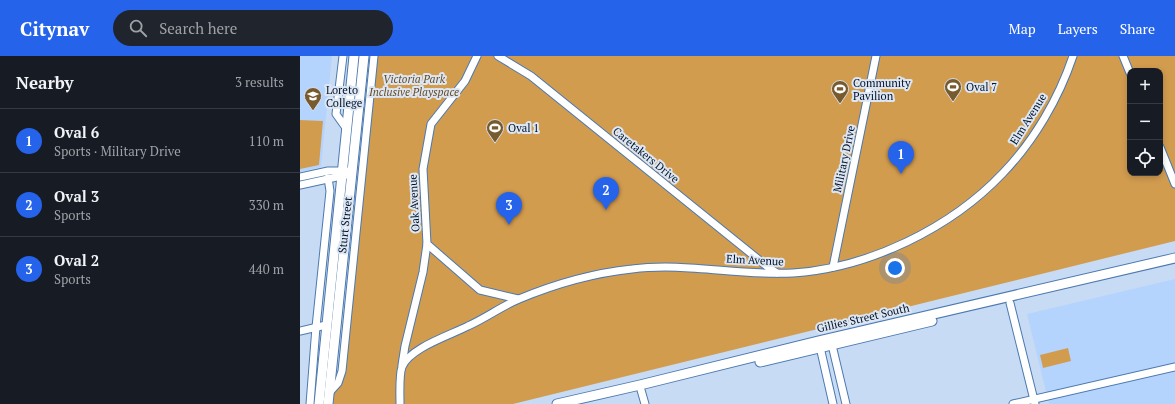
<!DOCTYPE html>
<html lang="en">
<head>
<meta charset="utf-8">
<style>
	:root { --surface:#171b24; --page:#20242c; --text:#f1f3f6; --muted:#9ea1a6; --line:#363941; --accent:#2563eb }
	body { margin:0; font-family:"PT Serif",serif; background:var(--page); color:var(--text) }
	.controls { position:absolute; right:12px; top:12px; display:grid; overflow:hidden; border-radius:8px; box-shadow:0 2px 6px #0003 }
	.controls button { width:36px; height:36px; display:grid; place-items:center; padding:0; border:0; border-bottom:1px solid var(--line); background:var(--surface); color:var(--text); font:20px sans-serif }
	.you { position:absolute; left:595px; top:212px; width:14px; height:14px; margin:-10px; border:3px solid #fff; border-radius:50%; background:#1a73e8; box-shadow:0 0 0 6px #1a73e833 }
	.badge { display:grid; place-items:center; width:26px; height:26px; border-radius:50%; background:var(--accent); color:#fff; font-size:13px; font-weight:700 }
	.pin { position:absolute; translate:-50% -33px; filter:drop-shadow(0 1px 2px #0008) }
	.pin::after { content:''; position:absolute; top:21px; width:14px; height:12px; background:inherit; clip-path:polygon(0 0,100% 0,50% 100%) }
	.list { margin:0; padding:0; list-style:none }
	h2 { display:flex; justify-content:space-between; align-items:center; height:52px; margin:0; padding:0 16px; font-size:17px }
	h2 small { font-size:13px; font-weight:400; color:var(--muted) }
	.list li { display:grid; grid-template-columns:26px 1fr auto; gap:12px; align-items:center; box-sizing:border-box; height:64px; padding:0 16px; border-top:1px solid var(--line) }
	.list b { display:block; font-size:15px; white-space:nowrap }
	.list p { margin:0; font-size:13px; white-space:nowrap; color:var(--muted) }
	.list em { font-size:13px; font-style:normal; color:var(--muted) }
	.icon { flex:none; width:22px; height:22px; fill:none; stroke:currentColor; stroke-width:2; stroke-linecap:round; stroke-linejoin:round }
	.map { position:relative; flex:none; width:875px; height:348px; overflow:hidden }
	header { display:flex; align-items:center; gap:24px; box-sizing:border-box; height:56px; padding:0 20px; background:var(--accent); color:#fff }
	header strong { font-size:19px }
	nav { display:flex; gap:22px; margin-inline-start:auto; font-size:14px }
	.search { width:280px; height:36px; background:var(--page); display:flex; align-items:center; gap:10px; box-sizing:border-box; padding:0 14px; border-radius:22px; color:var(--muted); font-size:15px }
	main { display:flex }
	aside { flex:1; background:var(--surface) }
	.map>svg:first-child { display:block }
</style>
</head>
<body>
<header>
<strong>Citynav</strong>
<div class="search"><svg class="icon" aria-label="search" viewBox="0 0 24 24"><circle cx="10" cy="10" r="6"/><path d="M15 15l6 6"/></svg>Search here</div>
<nav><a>Map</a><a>Layers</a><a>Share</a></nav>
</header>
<main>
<aside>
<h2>Nearby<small>3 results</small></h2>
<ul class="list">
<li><span class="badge">1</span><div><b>Oval 6</b><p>Sports · Military Drive</p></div><em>110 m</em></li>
<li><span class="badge">2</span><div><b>Oval 3</b><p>Sports</p></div><em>330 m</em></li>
<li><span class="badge">3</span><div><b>Oval 2</b><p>Sports</p></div><em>440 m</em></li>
</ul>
</aside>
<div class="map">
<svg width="875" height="348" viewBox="0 0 875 348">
	<rect width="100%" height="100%" fill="#c8dbf4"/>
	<g fill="#b4d4fd">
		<polygon points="0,0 32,0 21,111 0,116"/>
		<polygon points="875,223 875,348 749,348 727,258"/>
	</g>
	<g fill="#d29c4f" fill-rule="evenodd">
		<path d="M76,0H875V185L213,348H33L34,336L40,328ZM830,15H860V117H830Z"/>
		<polygon points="0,64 23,65 19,109 0,113"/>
		<polygon points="768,292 771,305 743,312 740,299"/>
	</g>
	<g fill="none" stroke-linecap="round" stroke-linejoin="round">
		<defs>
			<g id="minor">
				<polyline points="43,0 36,58 46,72"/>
				<polyline points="177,0 165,25 131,68 123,113 127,188 180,234 218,243"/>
				<polyline points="198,0 231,20 469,212 477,217"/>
				<polyline points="823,0 830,17"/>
				<polyline points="860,91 875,128"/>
				<polyline points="0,121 28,115 47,115"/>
				<polyline points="0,129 46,119"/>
				<polyline points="533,211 576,0"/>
				<polyline points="710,247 735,348"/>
				<polyline points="0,275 26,269"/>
				<polyline points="532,289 546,348"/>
				<polyline points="520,291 533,348"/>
				<polyline points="102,309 105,290 123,216 127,188"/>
				<polyline points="341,334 345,348"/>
				<polyline points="29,337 38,327 42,315 74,0"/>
				<polyline points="10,348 16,271 30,135 28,122"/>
				<path d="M100,348C100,339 99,319 102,311C109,292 151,279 168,270C186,262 202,250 219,243C255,228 294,217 332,213C386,206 439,220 493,217C569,212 651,172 703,117C734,85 759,42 773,0"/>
				<polyline points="713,348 875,311"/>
			</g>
			<g id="major">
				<polyline points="460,306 632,265"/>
				<polyline points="19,348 54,0"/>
				<polyline points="28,348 64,0"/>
				<polyline points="257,348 340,329 518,285 875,202"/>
			</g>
		</defs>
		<use href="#minor" stroke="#4c79b0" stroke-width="9"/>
		<use href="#major" stroke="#4c79b0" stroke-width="11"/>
		<use href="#minor" stroke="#fff" stroke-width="7"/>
		<use href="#major" stroke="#fff" stroke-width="9"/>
	</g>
	<defs>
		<symbol id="stadium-pin" viewBox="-11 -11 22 30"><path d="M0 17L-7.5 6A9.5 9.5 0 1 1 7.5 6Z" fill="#785a2f" stroke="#dde7f4"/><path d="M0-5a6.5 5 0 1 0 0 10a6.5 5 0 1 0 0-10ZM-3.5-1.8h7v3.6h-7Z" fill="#fff"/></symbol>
		<symbol id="school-pin" viewBox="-11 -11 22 30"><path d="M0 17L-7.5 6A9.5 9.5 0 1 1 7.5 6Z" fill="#785a2f" stroke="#dde7f4"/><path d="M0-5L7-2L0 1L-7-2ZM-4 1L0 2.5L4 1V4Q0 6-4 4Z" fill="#fff"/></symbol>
	</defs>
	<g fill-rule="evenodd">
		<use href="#stadium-pin" x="643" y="21" width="20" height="27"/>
		<use href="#stadium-pin" x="530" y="23" width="20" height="27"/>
		<use href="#school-pin" x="3" y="30" width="20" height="27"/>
		<use href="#stadium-pin" x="185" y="62" width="20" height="27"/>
	</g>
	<g text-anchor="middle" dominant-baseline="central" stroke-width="4" stroke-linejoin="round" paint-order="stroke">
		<g font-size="11" font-style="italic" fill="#664c27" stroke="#dde7f4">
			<text x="114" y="23">Victoria Park<tspan x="114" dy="13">Inclusive Playspace</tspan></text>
		</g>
		<g font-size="11" fill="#021127" stroke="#dde7f4" text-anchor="start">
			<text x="553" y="27">Community<tspan x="553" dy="13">Pavilion</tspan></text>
			<text x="666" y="31">Oval 7</text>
			<text x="26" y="34">Loreto<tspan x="26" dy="13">College</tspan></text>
			<text x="208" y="72">Oval 1</text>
		</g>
		<g font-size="11" fill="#021127" stroke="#dde7f4">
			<text transform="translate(728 63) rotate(-58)">Elm Avenue</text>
			<text transform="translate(346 99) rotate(39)">Caretakers Drive</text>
			<text transform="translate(544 103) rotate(-78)">Military Drive</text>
			<text transform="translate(114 147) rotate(-93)">Oak Avenue</text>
			<text transform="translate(45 169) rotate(-84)">Sturt Street</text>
			<text transform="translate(455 204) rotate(3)">Elm Avenue</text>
			<text transform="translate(563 262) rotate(-13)">Gillies Street South</text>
		</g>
	</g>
</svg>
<div class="controls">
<button>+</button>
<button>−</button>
<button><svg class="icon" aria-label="locate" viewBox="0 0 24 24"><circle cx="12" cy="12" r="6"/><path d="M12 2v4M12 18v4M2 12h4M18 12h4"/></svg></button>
</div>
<div class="you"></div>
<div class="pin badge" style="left:601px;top:118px">1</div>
<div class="pin badge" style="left:306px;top:154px">2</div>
<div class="pin badge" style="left:209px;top:169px">3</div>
</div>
</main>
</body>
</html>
